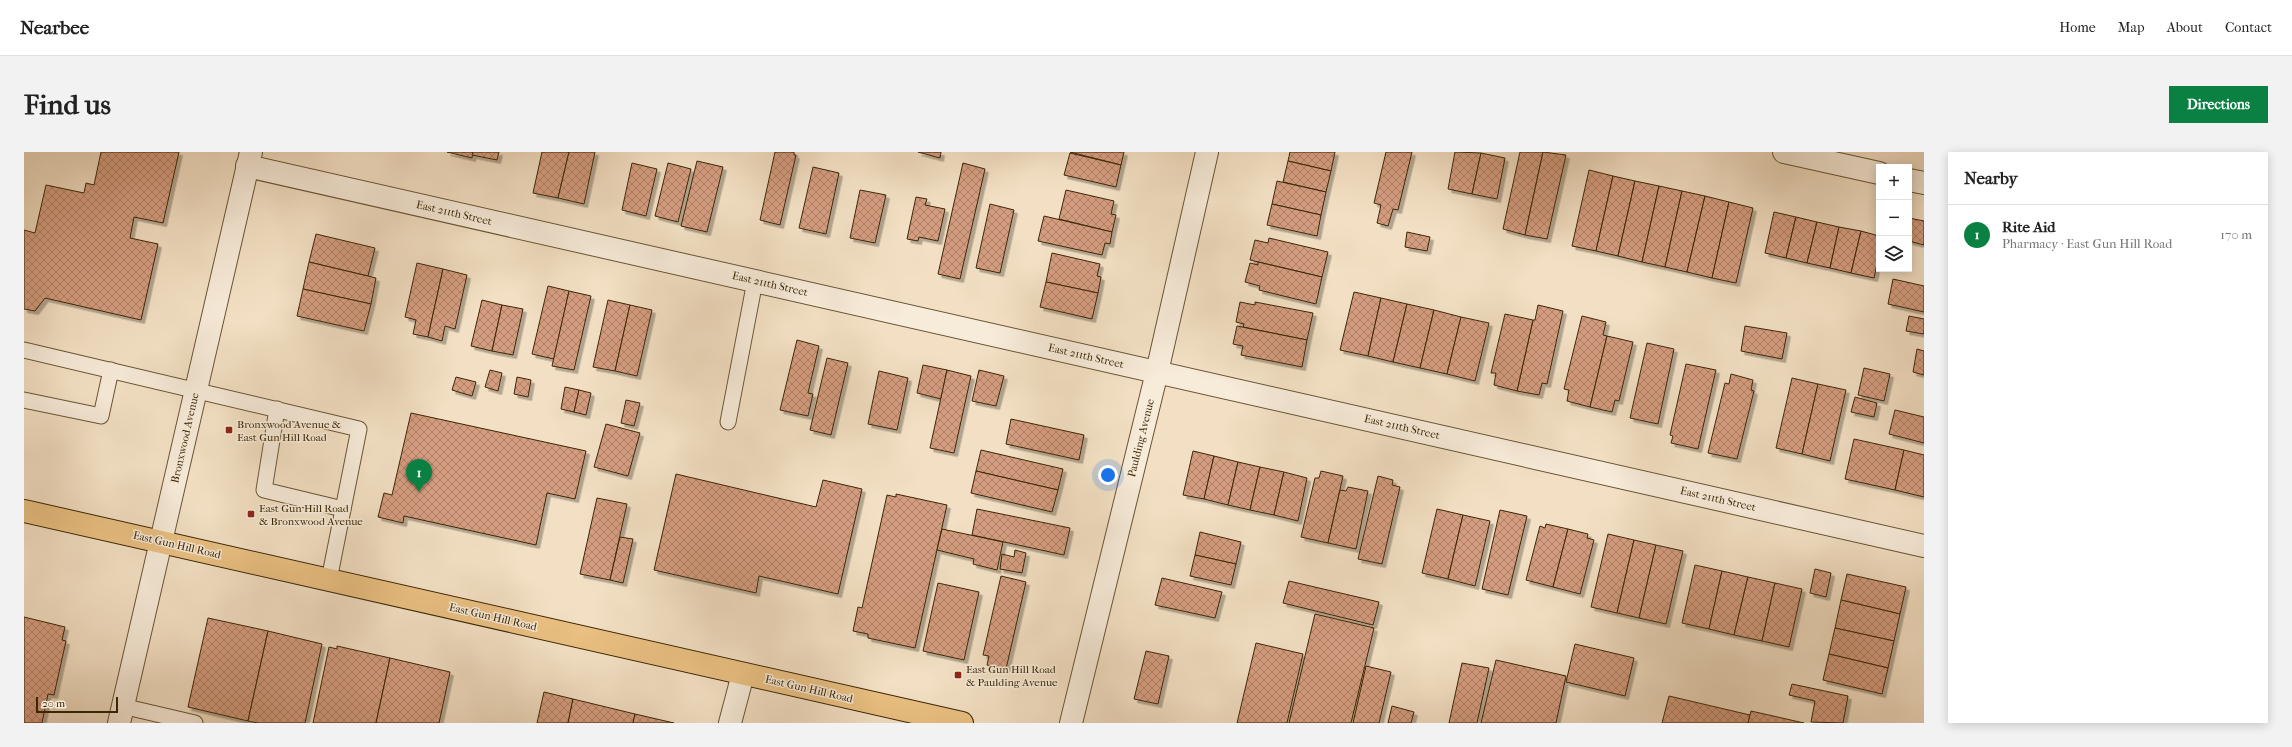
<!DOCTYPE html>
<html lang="en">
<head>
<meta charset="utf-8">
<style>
	:root { --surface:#fff; --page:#f2f2f2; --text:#222; --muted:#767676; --line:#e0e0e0; --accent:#0b8043 }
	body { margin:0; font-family:"IM FELL French Canon",serif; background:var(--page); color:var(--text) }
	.controls { position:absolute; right:12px; top:12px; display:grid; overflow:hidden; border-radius:0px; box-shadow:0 2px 10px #0003 }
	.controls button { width:36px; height:36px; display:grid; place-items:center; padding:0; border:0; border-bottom:1px solid var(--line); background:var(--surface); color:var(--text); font:20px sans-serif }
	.scale { position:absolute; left:12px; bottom:10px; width:82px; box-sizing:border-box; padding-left:4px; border:2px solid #3b2605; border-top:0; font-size:11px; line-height:14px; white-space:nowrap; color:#3b2605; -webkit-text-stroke:3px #f7ebd9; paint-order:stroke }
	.you { position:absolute; left:1084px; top:323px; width:14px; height:14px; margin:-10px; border:3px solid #fff; border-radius:50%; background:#1a73e8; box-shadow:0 0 0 6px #1a73e833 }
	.badge { display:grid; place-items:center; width:26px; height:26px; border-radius:50%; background:var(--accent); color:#fff; font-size:13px; font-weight:700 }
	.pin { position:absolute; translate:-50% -33px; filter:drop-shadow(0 1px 2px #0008) }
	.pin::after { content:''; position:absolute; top:21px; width:14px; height:12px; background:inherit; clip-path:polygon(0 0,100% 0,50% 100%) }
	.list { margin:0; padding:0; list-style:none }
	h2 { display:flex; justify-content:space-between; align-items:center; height:52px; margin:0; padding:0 16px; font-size:17px }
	h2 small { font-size:13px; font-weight:400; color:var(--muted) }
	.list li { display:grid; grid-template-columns:26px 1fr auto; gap:12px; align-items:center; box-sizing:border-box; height:60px; padding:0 16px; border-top:1px solid var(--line) }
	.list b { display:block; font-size:15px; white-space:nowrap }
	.list p { margin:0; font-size:13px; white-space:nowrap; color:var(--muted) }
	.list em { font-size:13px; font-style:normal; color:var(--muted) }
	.icon { flex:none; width:22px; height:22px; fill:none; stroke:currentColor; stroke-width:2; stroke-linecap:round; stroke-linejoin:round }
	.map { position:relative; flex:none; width:1900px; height:571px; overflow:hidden; border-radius:0px }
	header { display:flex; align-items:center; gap:24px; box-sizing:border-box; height:56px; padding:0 20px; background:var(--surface); border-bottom:1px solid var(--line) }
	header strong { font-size:19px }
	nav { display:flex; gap:22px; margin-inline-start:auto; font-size:14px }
	.intro { display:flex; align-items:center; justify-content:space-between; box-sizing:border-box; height:96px; padding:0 24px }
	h1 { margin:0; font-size:28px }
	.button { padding:10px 18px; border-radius:0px; background:var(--accent); color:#fff; font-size:14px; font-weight:700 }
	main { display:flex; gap:24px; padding:0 24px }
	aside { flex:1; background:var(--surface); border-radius:0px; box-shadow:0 2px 10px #0003 }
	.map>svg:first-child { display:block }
</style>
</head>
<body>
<header>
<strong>Nearbee</strong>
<nav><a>Home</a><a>Map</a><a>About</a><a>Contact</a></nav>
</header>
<div class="intro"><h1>Find us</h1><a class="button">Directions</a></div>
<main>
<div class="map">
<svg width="1900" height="571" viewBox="0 0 1900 571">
	<defs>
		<pattern id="building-cross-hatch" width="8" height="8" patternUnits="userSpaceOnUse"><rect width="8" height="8" fill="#d59d80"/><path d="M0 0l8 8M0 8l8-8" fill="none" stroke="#ae8067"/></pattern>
		<filter id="shadow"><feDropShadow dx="3.5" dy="3.5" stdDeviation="0" flood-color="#0004"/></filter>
	</defs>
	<rect width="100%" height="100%" fill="#f3e0c4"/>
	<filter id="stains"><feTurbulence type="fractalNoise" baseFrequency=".005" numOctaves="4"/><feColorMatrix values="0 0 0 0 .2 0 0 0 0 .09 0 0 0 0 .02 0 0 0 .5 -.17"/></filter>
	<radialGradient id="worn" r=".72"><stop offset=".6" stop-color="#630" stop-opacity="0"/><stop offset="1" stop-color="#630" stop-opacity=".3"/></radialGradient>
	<g fill="url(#building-cross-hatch)" stroke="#3b2605" filter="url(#shadow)">
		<polygon points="77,0 155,0 139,71 110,65 106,86 134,92 117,168 21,146 11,159 0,157 0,78 11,81 22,33 60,41 62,31 70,33"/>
		<polygon points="423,0 449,0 448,6"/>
		<polygon points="449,0 475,0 473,8 448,3"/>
		<polygon points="518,0 545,0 534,46 509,41"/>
		<polygon points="545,0 571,0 560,52 534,46"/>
		<polygon points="751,0 770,0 770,3 772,3 756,73 736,68"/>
		<polygon points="894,0 917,0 916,6"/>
		<polygon points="1046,0 1100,0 1097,13"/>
		<polygon points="1266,0 1311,0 1307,19 1264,9"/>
		<polygon points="1362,0 1388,0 1374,58 1369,57 1364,74 1353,71 1357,53 1350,51"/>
		<polygon points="1431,0 1457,1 1448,42 1424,37"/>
		<polygon points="1496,0 1519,0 1501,83 1479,77"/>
		<polygon points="1519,0 1542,3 1523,87 1501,83"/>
		<polygon points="1046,1 1097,13 1092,35 1040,23"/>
		<polygon points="1457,1 1481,6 1473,47 1448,42"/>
		<polygon points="673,9 699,15 683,80 657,74"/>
		<polygon points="1264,9 1307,19 1302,40 1259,30"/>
		<polygon points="608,11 633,17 622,64 598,58"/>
		<polygon points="644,11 667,17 654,70 631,64"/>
		<polygon points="939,11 961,17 936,127 914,122"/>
		<polygon points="789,15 815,21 802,82 775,76"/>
		<polygon points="1565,18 1589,24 1572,99 1548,94"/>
		<polygon points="1589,24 1611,29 1594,104 1572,99"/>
		<polygon points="1253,29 1302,40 1297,63 1248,52"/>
		<polygon points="1611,29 1635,34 1618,110 1594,104"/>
		<polygon points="1635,34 1658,39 1641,115 1618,110"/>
		<polygon points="836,38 862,43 851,91 826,86"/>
		<polygon points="1042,38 1090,49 1087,62 1092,63 1088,80 1035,67"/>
		<polygon points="1658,39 1681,44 1663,120 1641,115"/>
		<polygon points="1681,44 1705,50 1688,126 1663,120"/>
		<polygon points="892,45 903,47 901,53 921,57 914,89 895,85 894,89 883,87"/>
		<polygon points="1705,50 1729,56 1712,131 1688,126"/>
		<polygon points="966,52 990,58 976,121 952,116"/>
		<polygon points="1248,52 1297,63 1293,84 1243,73"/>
		<polygon points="1750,60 1772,65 1762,106 1741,101"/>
		<polygon points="1020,64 1088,80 1086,92 1081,91 1078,103 1014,89"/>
		<polygon points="1772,65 1793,70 1783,111 1762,106"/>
		<polygon points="1885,66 1900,69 1900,93 1885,89"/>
		<polygon points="1793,70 1815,75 1806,116 1783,111"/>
		<polygon points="1815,75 1837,79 1827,121 1806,116"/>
		<polygon points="1837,79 1855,84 1855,103 1850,126 1827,121"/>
		<polygon points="1383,80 1406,85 1403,99 1381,95"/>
		<polygon points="292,82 351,96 344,124 285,110"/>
		<polygon points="1245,86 1304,100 1298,125 1226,108 1231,88 1244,91"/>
		<polygon points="1028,101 1076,112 1073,124 1077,125 1074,141 1022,130"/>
		<polygon points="285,110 352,126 347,152 279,137"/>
		<polygon points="1234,110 1298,125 1292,152 1235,138 1236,134 1221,130 1226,111 1234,113"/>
		<polygon points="393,111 419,117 404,185 389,182 392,168 381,165"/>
		<polygon points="419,117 443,123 431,177 421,174 418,189 404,185"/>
		<polygon points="1869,127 1900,134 1900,160 1864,152"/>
		<polygon points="1022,130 1074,141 1068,167 1016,155"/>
		<polygon points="524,134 545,139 530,207 508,202"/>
		<polygon points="279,137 347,152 340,179 273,164"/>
		<polygon points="545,139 567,144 550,218 528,214"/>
		<polygon points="1330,140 1357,146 1344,204 1316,198"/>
		<polygon points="1357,146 1383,152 1369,210 1344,204"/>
		<polygon points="458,148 478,153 468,199 447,194"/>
		<polygon points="584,148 606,153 591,219 569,215"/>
		<polygon points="1216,150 1231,153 1231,150 1289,161 1283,188 1219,175 1220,172 1212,170"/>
		<polygon points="1383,152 1410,158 1396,216 1369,210"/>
		<polygon points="478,153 499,157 489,203 468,199"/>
		<polygon points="606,153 628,158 613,224 591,219"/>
		<polygon points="1514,153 1539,159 1523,232 1518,231 1515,243 1493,239 1509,168 1511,168"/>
		<polygon points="1410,158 1437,165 1423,222 1396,216"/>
		<polygon points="1481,162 1509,168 1493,239 1470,233 1472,221 1467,221"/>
		<polygon points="1558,164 1582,170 1579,183 1583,184 1566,255 1543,249 1545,238 1540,237"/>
		<polygon points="1885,164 1900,167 1900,182 1882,179"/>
		<polygon points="1437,165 1465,171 1451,229 1423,222"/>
		<polygon points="1213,174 1283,188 1278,215 1217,203 1219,194 1209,192"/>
		<polygon points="1721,174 1763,181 1758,207 1717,199"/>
		<polygon points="1583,184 1609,190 1595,249 1591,248 1588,260 1566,255"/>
		<polygon points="773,188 795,194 784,241 789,242 784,264 756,258"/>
		<polygon points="1623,191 1650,197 1634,272 1606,266"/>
		<polygon points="1893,197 1900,199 1900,223 1889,220"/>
		<polygon points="803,206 824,211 807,283 786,278"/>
		<polygon points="1662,212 1692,218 1674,297 1647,291 1649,284 1646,283"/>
		<polygon points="899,213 923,218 917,247 893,241"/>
		<polygon points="1840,216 1866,222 1860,249 1834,243"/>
		<polygon points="466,218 478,221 474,239 461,235"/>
		<polygon points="923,218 947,224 930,301 906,296"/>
		<polygon points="955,218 980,224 972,254 948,249"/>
		<polygon points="855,219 884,226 873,278 844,272"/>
		<polygon points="1707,222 1729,228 1727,238 1730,239 1713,307 1684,301 1701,231 1705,232"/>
		<polygon points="432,225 452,230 448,244 428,238"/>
		<polygon points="493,225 507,228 504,245 490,242"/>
		<polygon points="1768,226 1794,232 1778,302 1752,296"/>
		<polygon points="1794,232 1822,238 1806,309 1778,302"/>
		<polygon points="541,235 555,238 550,260 537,257"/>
		<polygon points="555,238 567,241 562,263 550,260"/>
		<polygon points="1831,245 1853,251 1850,265 1827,260"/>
		<polygon points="602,248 616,251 610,274 597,271"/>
		<polygon points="1871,258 1900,265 1900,291 1865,282"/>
		<polygon points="387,261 562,299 551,347 523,341 512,393 380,364 379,371 354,365 360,341 368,343"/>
		<polygon points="987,267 1060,283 1055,308 982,292"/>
		<polygon points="582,272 616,281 604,324 570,315"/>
		<polygon points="1830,287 1880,298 1871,338 1821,327"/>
		<polygon points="957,298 1039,317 1034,338 952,319"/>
		<polygon points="1880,298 1900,303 1900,345 1871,338"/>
		<polygon points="1169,299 1190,304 1180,347 1159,343"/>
		<polygon points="1190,304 1214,310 1204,353 1180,347"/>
		<polygon points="1214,310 1236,315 1226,358 1204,353"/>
		<polygon points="1236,315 1260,320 1250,363 1226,358"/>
		<polygon points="952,319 1034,338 1028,360 947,341"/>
		<polygon points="1297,319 1319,324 1304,391 1277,385 1291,326 1295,326"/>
		<polygon points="1260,320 1283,326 1274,369 1250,363"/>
		<polygon points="652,322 792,355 799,328 838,337 814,442 735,424 732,441 630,418"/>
		<polygon points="1354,324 1369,328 1368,333 1376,335 1358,412 1334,407"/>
		<polygon points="1324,335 1344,339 1332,397 1304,391 1316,338 1322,339"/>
		<polygon points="872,342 923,353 891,496 844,486 844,482 829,479 834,455 838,456 863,343 872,345"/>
		<polygon points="573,346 603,352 586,428 556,422"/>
		<polygon points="953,357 1046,376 1040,403 948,383"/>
		<polygon points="1413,357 1439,363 1424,427 1398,421"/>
		<polygon points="1476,358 1503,364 1484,443 1458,437"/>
		<polygon points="1439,363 1466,369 1451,434 1424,427"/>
		<polygon points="1522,372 1544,377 1529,435 1502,428 1516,374 1521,376"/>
		<polygon points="918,377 979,390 973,418 949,412 950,407 913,398"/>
		<polygon points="1544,377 1564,382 1563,386 1570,388 1556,442 1529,435"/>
		<polygon points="1176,380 1217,390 1212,412 1171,403"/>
		<polygon points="1584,382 1610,388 1593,461 1567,455"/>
		<polygon points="596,385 609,387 599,431 586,428"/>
		<polygon points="1610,388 1632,393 1615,466 1593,461"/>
		<polygon points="1632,393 1659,399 1642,472 1615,466"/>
		<polygon points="991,398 1002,401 998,421 976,417 978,402 990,405"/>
		<polygon points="1171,403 1212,412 1207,433 1166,424"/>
		<polygon points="1671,413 1698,419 1685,477 1658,471"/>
		<polygon points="1791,417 1807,421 1802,445 1786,441"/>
		<polygon points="1698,419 1724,425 1710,483 1685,477"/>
		<polygon points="1823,422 1882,435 1876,462 1817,448"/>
		<polygon points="977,424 1002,430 982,517 963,513 965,504 959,503"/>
		<polygon points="1724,425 1751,431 1738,489 1710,483"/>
		<polygon points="1138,426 1198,440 1191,466 1131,453"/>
		<polygon points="1265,429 1355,450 1349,473 1259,451"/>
		<polygon points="914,431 955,440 940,508 899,499"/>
		<polygon points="1751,431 1778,437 1765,495 1738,489"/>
		<polygon points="1817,448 1876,462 1870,489 1811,476"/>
		<polygon points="1291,462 1350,476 1327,571 1265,571"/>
		<polygon points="0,465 41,475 38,488 42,489 30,543 24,542 18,571 0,571"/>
		<polygon points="184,466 244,479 224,569 164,555"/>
		<polygon points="1811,476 1870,489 1864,516 1805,502"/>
		<polygon points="244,479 298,492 281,571 234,571 224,569"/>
		<polygon points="1232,491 1279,502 1263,571 1213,571"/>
		<polygon points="1551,492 1610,506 1601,544 1542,530"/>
		<polygon points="313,494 366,506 352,571 289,571 305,495 313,497"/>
		<polygon points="1122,499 1145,504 1134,552 1110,547"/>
		<polygon points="1805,502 1864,516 1858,542 1799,528"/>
		<polygon points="366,506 426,520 415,571 352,571"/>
		<polygon points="1472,508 1542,524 1532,571 1457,571"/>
		<polygon points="1438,511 1465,516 1453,571 1425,571"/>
		<polygon points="1342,514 1367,520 1355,571 1329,571"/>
		<polygon points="1768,532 1824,544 1819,571 1787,570 1791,549 1765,543"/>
		<polygon points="520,540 549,547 544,571 513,571"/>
		<polygon points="1645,544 1726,563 1724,571 1638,571"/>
		<polygon points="549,547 611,562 609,571 544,571"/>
		<polygon points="1368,554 1390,560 1387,571 1364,571"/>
		<polygon points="1727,559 1780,571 1724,571"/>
		<polygon points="611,562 650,571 609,571"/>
	</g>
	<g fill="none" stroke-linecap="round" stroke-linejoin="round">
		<defs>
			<g id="service">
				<polyline points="0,198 335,277 305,428"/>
				<polyline points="0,248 77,264 87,218"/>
				<polyline points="253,257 240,338 319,357"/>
				<polyline points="704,270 731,129"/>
				<polyline points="98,554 171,571"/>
			</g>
			<g id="minor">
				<polyline points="1760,0 1855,21"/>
				<polyline points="223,14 1900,394"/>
				<polyline points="1885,28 1900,31"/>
				<polyline points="706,571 719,522"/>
				<polyline points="1047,571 1133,220 1183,0"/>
			</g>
			<polyline id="tertiary" points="95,571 227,0"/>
			<polyline id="primary" points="0,359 938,571"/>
		</defs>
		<use href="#service" stroke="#695435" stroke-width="17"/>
		<use href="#minor" stroke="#695435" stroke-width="24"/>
		<use href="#tertiary" stroke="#695435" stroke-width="24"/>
		<use href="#primary" stroke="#3b2605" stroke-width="24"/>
		<use href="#service" stroke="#f7ebd9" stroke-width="15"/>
		<use href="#minor" stroke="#f7ebd9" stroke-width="22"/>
		<use href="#tertiary" stroke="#f7ebd9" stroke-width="22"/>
		<use href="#primary" stroke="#eac082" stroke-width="22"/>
	</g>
	<g fill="#8f2418" stroke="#f7ebd9" stroke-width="1.5">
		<rect x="201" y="274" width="8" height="8" rx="2"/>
		<rect x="223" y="358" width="8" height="8" rx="2"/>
		<rect x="930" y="519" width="8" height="8" rx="2"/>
	</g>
	<g text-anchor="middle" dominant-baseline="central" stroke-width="3" stroke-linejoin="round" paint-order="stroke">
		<g font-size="11" fill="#3b2605" stroke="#f7ebd9">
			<text transform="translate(430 61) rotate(13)">East 211th Street</text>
			<text transform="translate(746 132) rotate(13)">East 211th Street</text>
			<text transform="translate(1062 204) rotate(13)">East 211th Street</text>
			<text transform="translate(1378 275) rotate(13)">East 211th Street</text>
			<text transform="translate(161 286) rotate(-77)">Bronxwood Avenue</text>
			<text transform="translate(1117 286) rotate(-76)">Paulding Avenue</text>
			<text transform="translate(1694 347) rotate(13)">East 211th Street</text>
			<text transform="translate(153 393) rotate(13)">East Gun Hill Road</text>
			<text transform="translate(469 465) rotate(13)">East Gun Hill Road</text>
			<text transform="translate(785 537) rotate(13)">East Gun Hill Road</text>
		</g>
		<g font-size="11" fill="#3b2605" stroke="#f7ebd9" text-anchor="start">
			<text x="213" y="272">Bronxwood Avenue &amp;<tspan x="213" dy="13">East Gun Hill Road</tspan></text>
			<text x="235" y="356">East Gun Hill Road<tspan x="235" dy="13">&amp; Bronxwood Avenue</tspan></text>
			<text x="942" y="517">East Gun Hill Road<tspan x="942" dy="13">&amp; Paulding Avenue</tspan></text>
		</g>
	</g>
	<rect width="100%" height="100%" filter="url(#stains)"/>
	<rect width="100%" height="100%" fill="url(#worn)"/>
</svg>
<div class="controls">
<button>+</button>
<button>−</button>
<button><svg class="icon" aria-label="layers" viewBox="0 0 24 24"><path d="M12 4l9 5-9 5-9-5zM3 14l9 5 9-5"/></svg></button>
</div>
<div class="scale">20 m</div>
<div class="you"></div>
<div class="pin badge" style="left:395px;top:340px">1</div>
</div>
<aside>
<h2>Nearby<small></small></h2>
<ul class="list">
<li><span class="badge">1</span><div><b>Rite Aid</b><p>Pharmacy · East Gun Hill Road</p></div><em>170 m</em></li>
</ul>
</aside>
</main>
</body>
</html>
